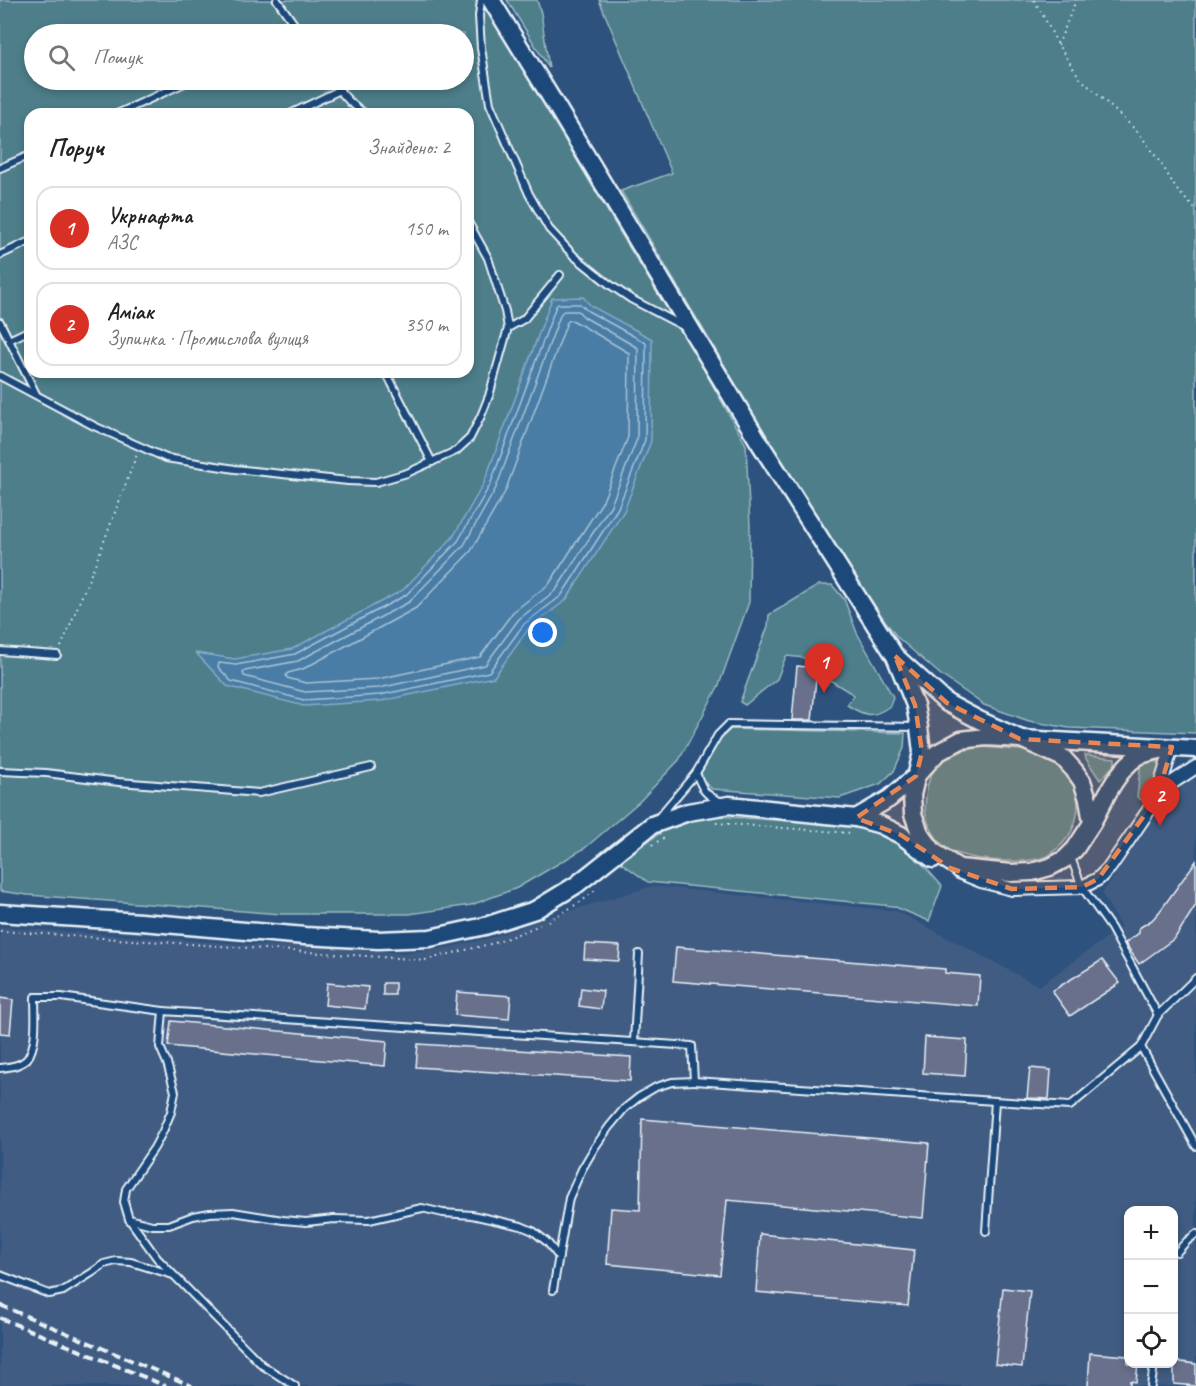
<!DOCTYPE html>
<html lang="uk">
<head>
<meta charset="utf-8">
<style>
	:root { --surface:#fff; --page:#f6f6f6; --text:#222; --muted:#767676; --line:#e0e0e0; --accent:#d93025 }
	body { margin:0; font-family:Caveat,sans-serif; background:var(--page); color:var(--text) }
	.controls { position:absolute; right:18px; bottom:18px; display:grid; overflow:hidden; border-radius:12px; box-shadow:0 3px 9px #0003 }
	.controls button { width:54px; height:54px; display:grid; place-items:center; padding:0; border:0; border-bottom:2px solid var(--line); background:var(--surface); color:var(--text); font:30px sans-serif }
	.you { position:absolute; left:543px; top:633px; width:21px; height:21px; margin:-15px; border:4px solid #fff; border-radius:50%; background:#1a73e8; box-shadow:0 0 0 9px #1a73e833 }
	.badge { display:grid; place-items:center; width:39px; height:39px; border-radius:50%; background:var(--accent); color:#fff; font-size:20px; font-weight:700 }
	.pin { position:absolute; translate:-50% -50px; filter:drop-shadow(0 2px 3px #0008) }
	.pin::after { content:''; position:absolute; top:32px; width:21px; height:18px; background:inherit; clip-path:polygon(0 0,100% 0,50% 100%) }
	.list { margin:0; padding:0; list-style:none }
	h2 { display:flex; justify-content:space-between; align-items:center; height:78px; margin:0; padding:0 24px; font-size:26px }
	h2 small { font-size:20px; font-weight:400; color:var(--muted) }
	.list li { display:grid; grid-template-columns:39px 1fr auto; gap:18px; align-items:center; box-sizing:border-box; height:84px; margin:0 12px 12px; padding:0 12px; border:2px solid var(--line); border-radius:18px }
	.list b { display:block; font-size:22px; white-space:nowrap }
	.list p { margin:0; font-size:20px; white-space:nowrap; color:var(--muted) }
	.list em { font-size:20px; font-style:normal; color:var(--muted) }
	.icon { flex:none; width:33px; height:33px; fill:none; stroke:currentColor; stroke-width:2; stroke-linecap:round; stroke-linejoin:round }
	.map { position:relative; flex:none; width:1196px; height:1386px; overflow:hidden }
	.search { position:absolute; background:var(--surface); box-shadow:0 3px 9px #0003; left:24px; top:24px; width:450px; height:66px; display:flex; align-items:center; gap:15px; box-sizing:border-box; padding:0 21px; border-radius:33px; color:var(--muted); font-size:22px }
	.panel { position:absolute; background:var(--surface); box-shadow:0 3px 9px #0003; left:24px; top:108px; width:450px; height:270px; border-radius:18px }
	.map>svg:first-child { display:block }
</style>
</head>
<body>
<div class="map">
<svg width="1196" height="1386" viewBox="0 0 1196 1386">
	<rect width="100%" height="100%" fill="#2e527e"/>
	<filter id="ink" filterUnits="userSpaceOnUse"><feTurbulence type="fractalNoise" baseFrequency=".0167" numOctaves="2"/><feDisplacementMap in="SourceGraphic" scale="12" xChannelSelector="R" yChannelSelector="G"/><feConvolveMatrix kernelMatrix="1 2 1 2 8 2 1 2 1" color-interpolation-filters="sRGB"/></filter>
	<g filter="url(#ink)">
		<path fill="#405b82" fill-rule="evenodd" d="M1196,774V1386H0V927L254,945L301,946L402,953L446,948L490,938L543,919L652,886L897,911L1039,986L1121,927L1102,894L1164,802L1182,785ZM1128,1210H1174V1364H1128Z"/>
		<g fill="#4d7e8a" stroke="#9ab8c1" stroke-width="1.5" fill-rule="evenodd">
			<path d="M0,0H481L632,252L694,352L746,445L750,527L749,602L719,685L679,760L640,801L585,848L517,888L471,905L409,914H282L28,895L0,891ZM34,34H464V80H34ZM30,114H468V372H30Z"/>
			<polygon points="507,0 537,0 541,13 549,68"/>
			<polygon points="599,0 1196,0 1196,733 1069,728 1029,721 984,705 941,675 897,637 836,553 621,191 672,173"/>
			<path d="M819,585H832L844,599L857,633L893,697L890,706C872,719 865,716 847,705L854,695L830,680L826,685L822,683L825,660L786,656L777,679L745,705L740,702L768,626L769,615Z"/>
			<polygon points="731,729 905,733 904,748 894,771 880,784 840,798 712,789 703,780 701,773 721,738"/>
			<path d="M983,747C1002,749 1034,749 1051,758C1056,760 1060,766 1064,770C1085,793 1081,827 1059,847C1055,850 1052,854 1048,856C1028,865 974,861 954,852C942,847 935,837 930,826C924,816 925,805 926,795C929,761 953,750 983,747Z"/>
			<polygon points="1085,755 1115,758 1115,764 1100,780 1086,759"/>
			<path d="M1141,761L1159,762C1161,776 1149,789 1141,800L1137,797Z"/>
			<polygon points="714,816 822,823 881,830 916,857 942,886 929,921 893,906 648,882 619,861 668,828 681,822"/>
		</g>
		<polygon fill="#487da5" stroke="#88abc6" stroke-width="1.5" points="583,297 591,306 652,339 651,441 624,511 566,600 529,628 494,677 381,701 304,706 227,686 196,653 235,659 292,649 403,590 453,537 484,483 552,298"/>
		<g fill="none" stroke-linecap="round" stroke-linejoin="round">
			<g stroke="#a8c3d7" stroke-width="1.5">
				<polygon points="580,304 588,311 646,343 645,440 618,508 561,596 524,624 489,672 380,695 304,700 231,681 218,667 219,663 236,665 295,654 406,595 458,541 490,485 556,306 558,304"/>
				<polygon points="564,311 578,311 584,317 638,348 637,439 611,505 556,590 519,619 485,665 379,688 305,692 244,676 243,673 245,671 298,661 409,602 464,545 496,488 561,313"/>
				<polygon points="570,320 574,321 629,353 628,437 603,501 549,584 513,612 480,657 378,679 306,683 287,678 286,675 288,673 303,669 416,608 471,551 505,492 567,322"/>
			</g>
		</g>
		<g fill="#69708c" stroke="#e8f1f8" stroke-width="1.5">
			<polygon points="797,666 817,668 812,720 792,720"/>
			<polygon points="1196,861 1196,905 1175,938 1139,964 1125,943 1139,933 1139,928 1152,920 1160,911"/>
			<polygon points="585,944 620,946 619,961 584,959"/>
			<polygon points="676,947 945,969 945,973 980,976 978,1006 673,981"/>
			<polygon points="1102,960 1120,983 1070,1016 1052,991"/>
			<polygon points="327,983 368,987 365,1009 325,1005"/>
			<rect x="383" y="983" width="12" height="12"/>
			<polygon points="581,988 603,991 601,1009 579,1006"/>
			<polygon points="457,992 511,996 509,1019 455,1015"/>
			<polygon points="0,998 13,1000 10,1034 0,1033"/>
			<polygon points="171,1021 387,1041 385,1066 168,1046"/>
			<polygon points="925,1037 967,1040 965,1076 923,1073"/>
			<polygon points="418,1044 631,1057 630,1081 416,1067"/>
			<polygon points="1030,1068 1051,1070 1049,1099 1027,1098"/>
			<polygon points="642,1119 929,1143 923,1218 727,1200 720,1275 607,1264 611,1208 640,1210"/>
			<polygon points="760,1234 914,1250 908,1306 756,1292"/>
			<polygon points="1003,1288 1030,1291 1022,1367 995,1364"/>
			<polygon points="1090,1353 1128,1356 1128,1364 1138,1364 1136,1382 1130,1381 1130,1386 1088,1386"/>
			<polygon points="1174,1361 1196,1364 1196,1386 1174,1384"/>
		</g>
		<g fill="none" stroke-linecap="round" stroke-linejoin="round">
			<defs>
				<g id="lane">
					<polyline points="277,0 301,34"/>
					<polyline points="481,0 479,16 481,48 490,104 529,194 549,229 574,256 609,284 631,299 683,326"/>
					<polyline points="330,80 350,102 365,114"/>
					<polyline points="117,114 191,80"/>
					<polyline points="290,114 340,90"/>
					<polyline points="0,168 30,155"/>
					<polyline points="0,255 30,241"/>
					<polyline points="0,322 36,394"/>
					<polyline points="508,328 524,319 560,275"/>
					<polyline points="9,340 30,330"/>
					<polyline points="386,372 432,462"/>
					<polyline points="0,376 94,426 166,458 235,469 348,481 376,482 407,473 456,451 470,438 481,416 489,396 508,328 505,311 488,258 468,222"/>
					<polyline points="0,651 57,655"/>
					<polyline points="0,771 46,773 119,782 259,793 371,767"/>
					<path d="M696,773C702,788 704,795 720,801"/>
					<polyline points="658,818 696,773 718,735 729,724 919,727"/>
					<polyline points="1070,855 1082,887 1111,928 1158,1015 1141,1047 1196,1146"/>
					<polyline points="1158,1015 1196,978"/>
					<polyline points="634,1042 639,954"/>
					<path d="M0,1068C9,1067 20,1066 27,1059C38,1045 35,1014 35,997H61L163,1011"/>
					<polyline points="129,1219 152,1225 169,1225 193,1216 210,1213 233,1212 283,1220 306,1222 334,1219 369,1220 422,1208 443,1213 472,1215 521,1226 533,1231 547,1242 559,1257"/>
					<polyline points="986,1231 995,1101"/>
					<polyline points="1177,1252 1187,1241 1196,1234"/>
					<polyline points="0,1275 49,1294 63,1291 93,1272 104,1264 116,1261 131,1262 173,1275"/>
					<polyline points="553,1290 569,1198 582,1169 595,1147 609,1127 624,1109 639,1097 656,1087 672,1082 694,1081"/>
					<polyline points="295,1386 262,1365 157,1258 129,1219 124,1202 126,1189 154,1148 163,1131 171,1112 175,1092 167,1063 160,1047 163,1011 692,1046 694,1081 1070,1106 1141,1047"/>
					<polyline points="1151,1386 1154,1364"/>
				</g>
				<g id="street">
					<polyline points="1157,796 1172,747"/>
					<polyline points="959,872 981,881 1012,889 1082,887 1098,879 1110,867 1157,798 1173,782 1196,767"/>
				</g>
				<g id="secondary">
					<polyline points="491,0 558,109 759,442 895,656 915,705 919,727 922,752 912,795 913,814 920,833 934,852 959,868 1011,873 1032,872 1050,867 1065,859 1075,849 1092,823 1088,799 1082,781 1074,770 1063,758 979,720 947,703 895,656"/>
					<polyline points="856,818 889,799 916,776 937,753 961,740 986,737 1196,749"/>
					<path d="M1092,823C1103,802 1117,770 1137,757C1144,753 1152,752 1160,750"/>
					<polyline points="0,913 141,922 305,936 378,940 430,938 485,926 535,910 576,885 652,825 688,812 729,805 856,818 881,825 901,835 933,859"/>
				</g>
			</defs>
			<use href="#lane" stroke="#e8f1f8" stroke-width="10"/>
			<use href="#street" stroke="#e8f1f8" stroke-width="16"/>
			<use href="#secondary" stroke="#e8f1f8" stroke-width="21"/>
			<g stroke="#e8f1f8" stroke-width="2" stroke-dasharray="1.5 4.5" stroke-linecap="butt">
				<polyline points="1034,0 1045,19 1058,45 1080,78 1139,133 1164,168 1176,189 1196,210"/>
				<polyline points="1058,45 1076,0"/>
				<polyline points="61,647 100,552 137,454"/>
				<polyline points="716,823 851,833"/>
				<polyline points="652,845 665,837"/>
				<polyline points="548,921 582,901 598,888"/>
				<polyline points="0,931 425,960 498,942 540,925"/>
			</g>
			<use href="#lane" stroke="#1f4a7a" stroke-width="6"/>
			<use href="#street" stroke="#1f4a7a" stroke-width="12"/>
			<use href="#secondary" stroke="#1f4a7a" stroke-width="16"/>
			<g stroke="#e8f1f8" stroke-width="4" stroke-dasharray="9 4.5" stroke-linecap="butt">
				<polyline points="0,1305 192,1386"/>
				<polyline points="0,1318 166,1386"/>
			</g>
		</g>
	</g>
	<path fill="#e88753" fill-opacity="0.2" stroke="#e88753" stroke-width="4.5" stroke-dasharray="12 8" stroke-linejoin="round" d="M895,656L947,703L1020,739L1172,747L1157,798L1098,879L1082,887L1012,889L950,868L901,835L856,818L916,776L922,752L915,705Z"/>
</svg>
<div class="controls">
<button>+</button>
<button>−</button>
<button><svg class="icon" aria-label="locate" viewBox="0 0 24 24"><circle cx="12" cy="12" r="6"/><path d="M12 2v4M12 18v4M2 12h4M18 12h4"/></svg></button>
</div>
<div class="you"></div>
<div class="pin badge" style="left:824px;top:693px">1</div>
<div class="pin badge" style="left:1160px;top:826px">2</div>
<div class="search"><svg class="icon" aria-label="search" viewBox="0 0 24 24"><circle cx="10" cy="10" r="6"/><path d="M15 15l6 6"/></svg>Пошук</div>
<section class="panel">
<h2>Поруч<small>Знайдено: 2</small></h2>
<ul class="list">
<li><span class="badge">1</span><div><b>Укрнафта</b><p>АЗС</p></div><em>150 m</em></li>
<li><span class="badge">2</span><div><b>Аміак</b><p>Зупинка · Промислова вулиця</p></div><em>350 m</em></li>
</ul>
</section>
</div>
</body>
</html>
